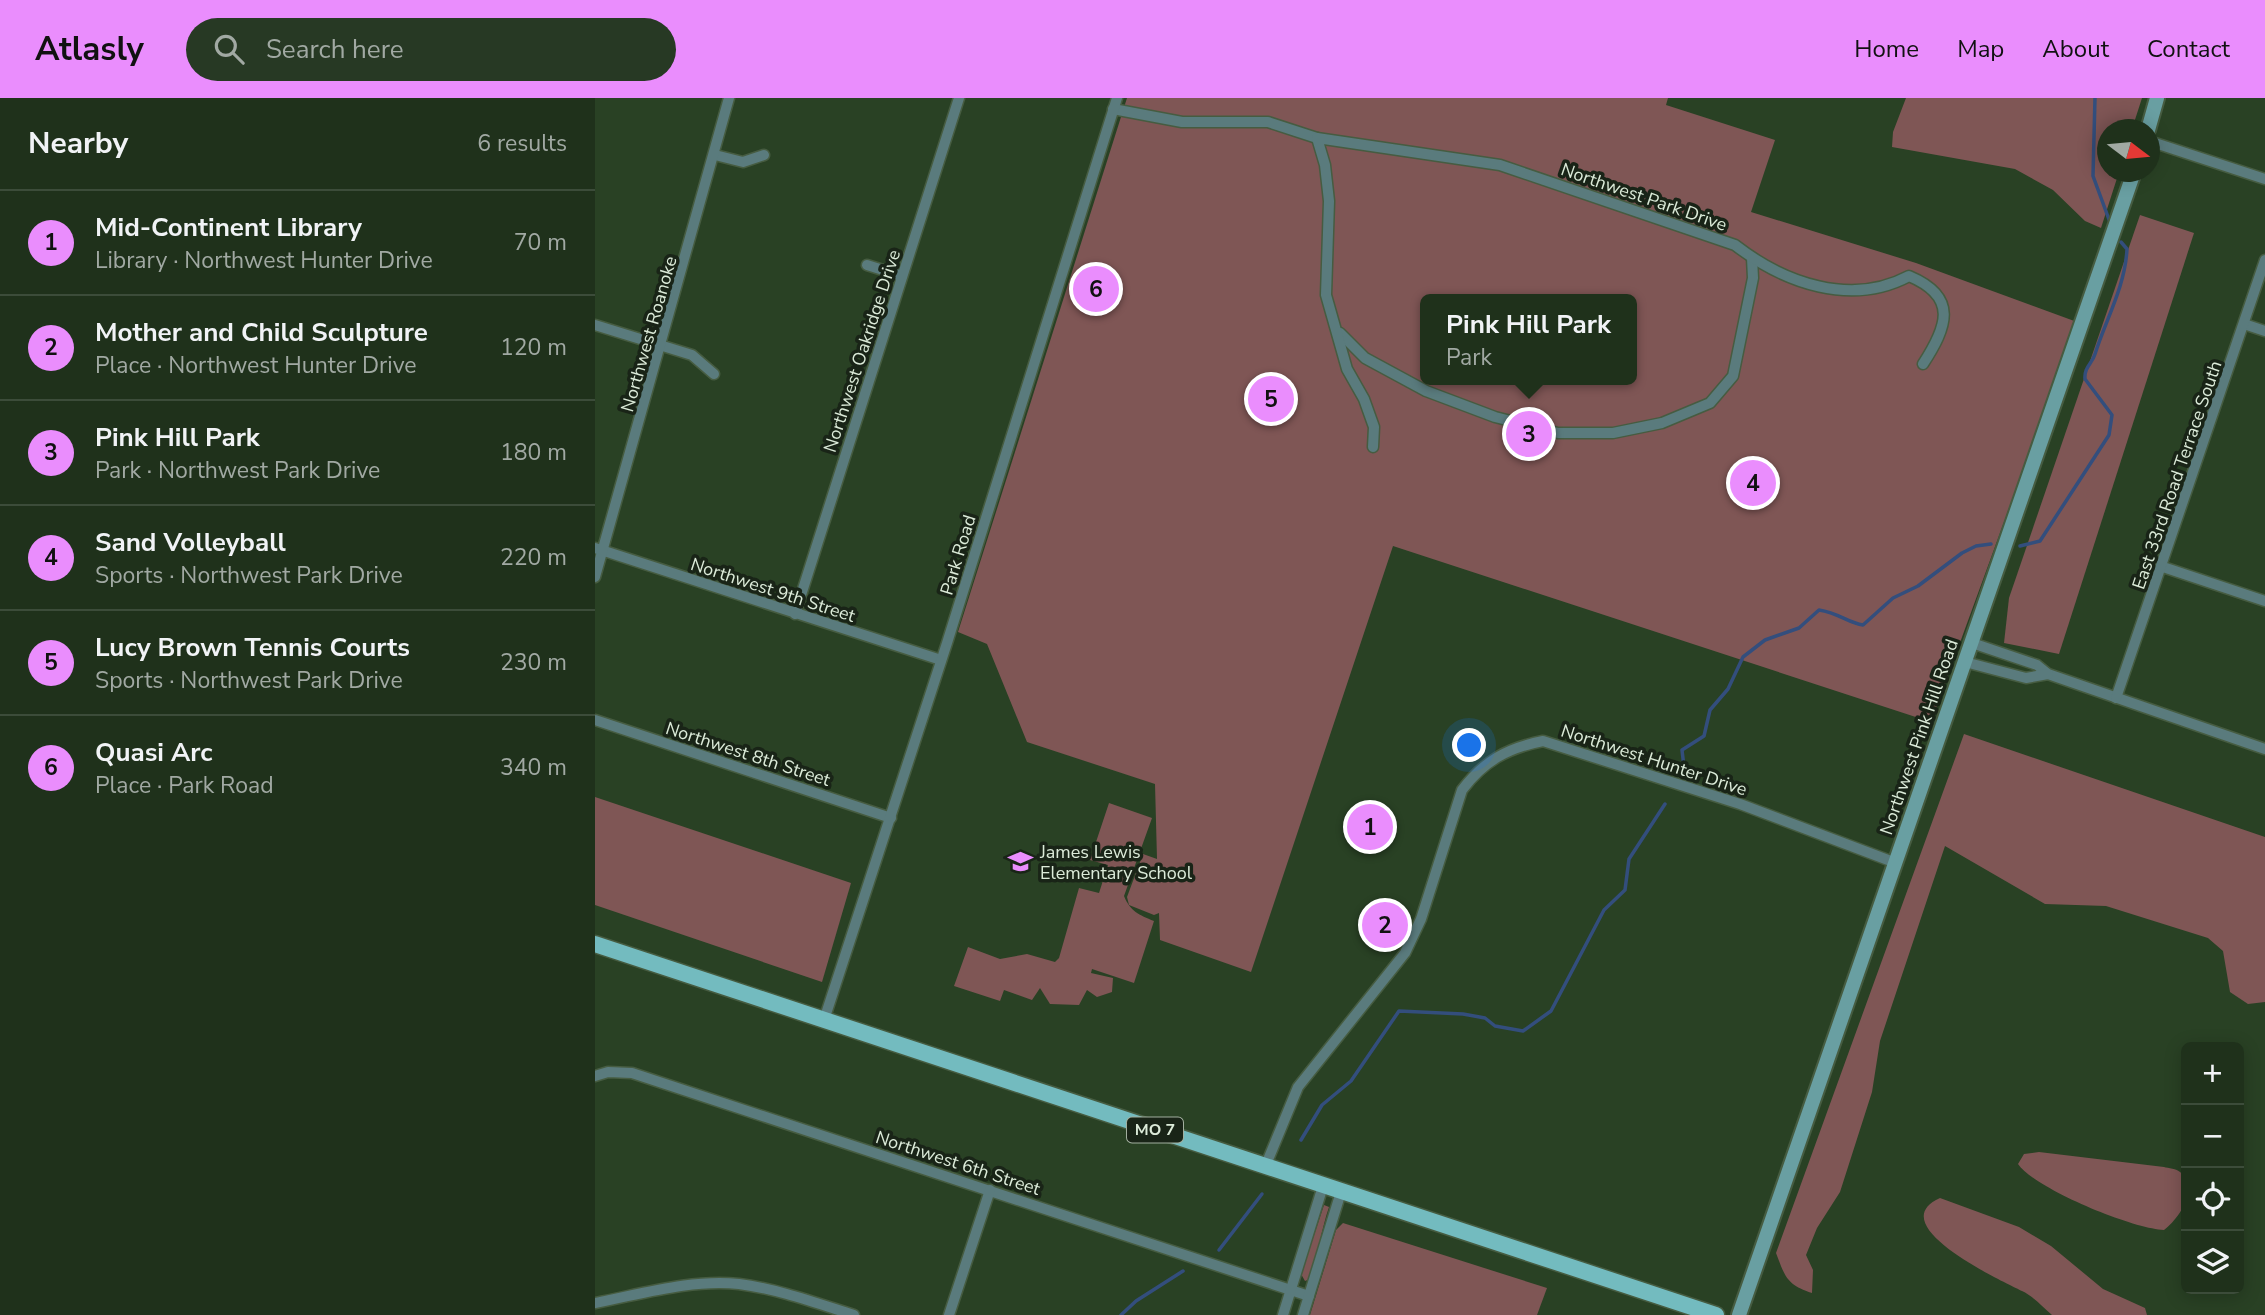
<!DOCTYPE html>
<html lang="en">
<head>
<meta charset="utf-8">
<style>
	:root { --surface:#1f311b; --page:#273924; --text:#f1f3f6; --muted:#a1a9a3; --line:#3c4c3a; --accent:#ea8dfd }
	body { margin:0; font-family:"Nunito Sans",sans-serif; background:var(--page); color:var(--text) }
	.controls { position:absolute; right:21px; bottom:21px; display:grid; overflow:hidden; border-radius:10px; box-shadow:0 4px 18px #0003 }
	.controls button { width:63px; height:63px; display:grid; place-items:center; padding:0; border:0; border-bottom:2px solid var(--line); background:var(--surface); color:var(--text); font:35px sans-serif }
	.compass { position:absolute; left:1502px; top:21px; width:63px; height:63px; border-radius:50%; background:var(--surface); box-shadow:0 4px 18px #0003; rotate:106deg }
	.you { position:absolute; left:875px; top:648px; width:24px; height:24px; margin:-18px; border:5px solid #fff; border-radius:50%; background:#1a73e8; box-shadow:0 0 0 10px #1a73e833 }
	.badge { display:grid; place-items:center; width:46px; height:46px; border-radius:50%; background:var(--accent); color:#111; font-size:23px; font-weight:700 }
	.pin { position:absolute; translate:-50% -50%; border:4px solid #fff; box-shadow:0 2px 7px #0006 }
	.popup { position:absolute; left:825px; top:196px; width:217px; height:91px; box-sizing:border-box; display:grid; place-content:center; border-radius:10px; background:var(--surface); filter:drop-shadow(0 2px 5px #0005); font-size:23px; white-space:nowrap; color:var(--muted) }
	.popup b { font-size:26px; color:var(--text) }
	.popup::after { content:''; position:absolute; left:50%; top:100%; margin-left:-14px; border:14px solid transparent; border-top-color:var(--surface) }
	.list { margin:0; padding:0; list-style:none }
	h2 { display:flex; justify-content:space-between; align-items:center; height:91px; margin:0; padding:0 28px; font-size:30px }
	h2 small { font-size:23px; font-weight:400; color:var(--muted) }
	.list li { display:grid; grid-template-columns:46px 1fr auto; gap:21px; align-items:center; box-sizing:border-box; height:105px; padding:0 28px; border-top:2px solid var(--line) }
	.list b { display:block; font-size:26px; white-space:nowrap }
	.list p { margin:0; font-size:23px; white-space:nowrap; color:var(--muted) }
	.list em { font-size:23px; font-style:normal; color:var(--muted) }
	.icon { flex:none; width:38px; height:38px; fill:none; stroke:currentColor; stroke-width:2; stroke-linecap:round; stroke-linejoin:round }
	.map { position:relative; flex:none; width:1670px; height:1217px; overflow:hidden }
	header { display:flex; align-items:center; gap:42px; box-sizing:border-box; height:98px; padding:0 35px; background:var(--accent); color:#111 }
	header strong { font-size:33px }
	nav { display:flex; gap:38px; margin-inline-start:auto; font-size:24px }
	.search { width:490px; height:63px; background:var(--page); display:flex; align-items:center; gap:18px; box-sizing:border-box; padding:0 24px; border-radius:38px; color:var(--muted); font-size:26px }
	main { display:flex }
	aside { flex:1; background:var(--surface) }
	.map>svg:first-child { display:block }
</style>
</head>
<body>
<header>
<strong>Atlasly</strong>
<div class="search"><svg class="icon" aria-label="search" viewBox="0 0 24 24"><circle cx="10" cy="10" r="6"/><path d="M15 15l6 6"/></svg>Search here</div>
<nav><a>Home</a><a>Map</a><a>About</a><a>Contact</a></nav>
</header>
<main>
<aside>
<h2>Nearby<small>6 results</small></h2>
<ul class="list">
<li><span class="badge">1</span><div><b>Mid-Continent Library</b><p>Library · Northwest Hunter Drive</p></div><em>70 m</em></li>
<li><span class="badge">2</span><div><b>Mother and Child Sculpture</b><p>Place · Northwest Hunter Drive</p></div><em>120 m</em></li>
<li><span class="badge">3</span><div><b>Pink Hill Park</b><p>Park · Northwest Park Drive</p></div><em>180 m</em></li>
<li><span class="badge">4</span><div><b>Sand Volleyball</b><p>Sports · Northwest Park Drive</p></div><em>220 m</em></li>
<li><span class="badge">5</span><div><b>Lucy Brown Tennis Courts</b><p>Sports · Northwest Park Drive</p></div><em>230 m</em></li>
<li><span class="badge">6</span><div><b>Quasi Arc</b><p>Place · Park Road</p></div><em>340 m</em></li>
</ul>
</aside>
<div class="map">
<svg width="1670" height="1217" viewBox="0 0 1670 1217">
	<rect width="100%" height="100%" fill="#294124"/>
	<g fill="#7f5655" fill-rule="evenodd">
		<path d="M532,0H1073L1071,7L1180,42L1156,114L1321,165L1482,224L1336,624L798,448L656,874L565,842L564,815L559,817L534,807L532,799L548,756L562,761L560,686L432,644L392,546L363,534ZM831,201H1037V282H831Z"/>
		<polygon points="1311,0 1547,0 1537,31 1512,32 1512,74 1524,74 1506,130 1490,123 1458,92 1420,71 1297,49 1298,34"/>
		<polygon points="1545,117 1599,135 1464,556 1409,545 1414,500"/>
		<path d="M1369,636L1670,739V904L1653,906L1635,894L1628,853L1613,840L1511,808L1450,806L1350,748L1285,943L1277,994L1245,1094L1222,1130L1211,1157L1218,1172L1217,1195C1192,1187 1190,1179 1181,1155Z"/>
		<polygon points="0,699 256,785 227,884 0,807"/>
		<path d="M514,705L557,720L529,798C535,813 544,817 559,823L539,885L497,871L496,875L518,880L517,894L502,899L492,892L484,907L455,906L445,890L437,902L409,892L405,903L359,888L373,849L405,861L432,856L460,864L464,860L484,790L504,795L513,767L495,762Z"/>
		<path d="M1444,1054L1569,1069C1573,1070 1582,1071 1585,1074C1606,1089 1583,1122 1569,1132C1538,1131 1440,1091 1423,1066L1429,1056Z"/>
		<path d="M1345,1100L1424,1129L1456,1148L1508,1191L1550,1210L1552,1217H1457C1448,1209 1438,1198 1427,1193C1409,1184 1285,1127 1345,1100Z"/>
		<path d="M729,1107L734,1109C726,1133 723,1157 715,1181L710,1183L706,1176Z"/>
		<polygon points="748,1125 952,1190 942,1217 715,1217 741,1132"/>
	</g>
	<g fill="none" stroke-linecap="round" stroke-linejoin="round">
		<g stroke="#334e7d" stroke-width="3.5">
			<polyline points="1500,0 1498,78 1516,127"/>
			<path d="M1425,448L1445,443L1514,337L1517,317L1490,281C1489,269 1497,266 1500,256C1511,221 1530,189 1532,151L1526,144"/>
			<path d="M1089,669L1087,652L1109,638L1115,612L1133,591L1148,559L1170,542L1204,530L1224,512C1244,515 1253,525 1268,527L1298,500L1323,488L1367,455L1381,448L1396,446"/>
			<polyline points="706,1042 727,1007 756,983 804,913 868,916 890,920 900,928 928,933 956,913 1009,812 1030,792 1034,761 1070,706"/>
			<polyline points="624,1152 667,1096"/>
			<polyline points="526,1217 541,1203 588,1173"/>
		</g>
		<defs>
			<g id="minor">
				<polyline points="518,11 587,24 673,24 722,40"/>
				<polyline points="1554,43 1670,81"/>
				<polyline points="120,57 148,64 169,57"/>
				<polyline points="272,167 307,178"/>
				<polyline points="1649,226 1670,233"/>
				<polyline points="0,227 97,257 119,276"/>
				<polyline points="745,235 770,260 831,293 900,319 963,335 1018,335 1067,325 1115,305 1138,278 1158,180 1157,160"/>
				<path d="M778,349L779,329L769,301L752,271L731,197L734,103L730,67L722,40L905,67L1140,147C1189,185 1256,209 1314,178C1364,199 1352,229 1328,266"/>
				<polyline points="0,450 346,562"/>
				<polyline points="1568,469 1670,503"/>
				<polyline points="0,479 134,0"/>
				<polyline points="200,516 364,0"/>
				<polyline points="1377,545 1442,567 1453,576 1670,651"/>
				<polyline points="1370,564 1431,580 1453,576"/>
				<polyline points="1521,600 1670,162"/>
				<polyline points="0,622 296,720"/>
				<polyline points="229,922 352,545 522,0"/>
				<polyline points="0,978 13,974 37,975 714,1198"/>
				<path d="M670,1069L703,989L810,855L826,821L867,692C889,663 912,650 948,643L1145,706L1301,765"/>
				<path d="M0,1205C47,1196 96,1181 144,1186C183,1191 221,1205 259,1217"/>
				<polyline points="354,1217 395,1092"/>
				<polyline points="688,1217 728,1088"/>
				<polyline points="708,1217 746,1094"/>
			</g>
			<g id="secondary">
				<polyline points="1553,32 1562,0"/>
				<polyline points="1144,1217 1539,74"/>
			</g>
			<polyline id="primary" points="0,846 1121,1217"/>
		</defs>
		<use href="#minor" stroke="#465c41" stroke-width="13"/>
		<use href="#secondary" stroke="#465c41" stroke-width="18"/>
		<use href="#primary" stroke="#465c41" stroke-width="19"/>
		<use href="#minor" stroke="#5a7b7d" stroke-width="10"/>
		<use href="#secondary" stroke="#699fa2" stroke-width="14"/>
		<use href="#primary" stroke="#73bbbf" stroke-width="16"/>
	</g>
	<defs>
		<symbol id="school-bare" viewBox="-9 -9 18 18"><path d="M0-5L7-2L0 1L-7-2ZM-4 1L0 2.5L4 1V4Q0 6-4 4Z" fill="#ea8dfd" stroke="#192417" stroke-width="2.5" paint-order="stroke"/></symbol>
	</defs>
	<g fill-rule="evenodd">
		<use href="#school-bare" x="408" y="746" width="35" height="35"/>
	</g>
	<g text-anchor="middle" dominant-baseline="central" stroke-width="7" stroke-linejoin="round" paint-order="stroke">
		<rect fill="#192417" stroke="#a2af9f" stroke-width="2" x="532" y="1019.5" width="56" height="25" rx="5"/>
		<g font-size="16" font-weight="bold" fill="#dcebd9">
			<text x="560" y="1032">MO 7</text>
		</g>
		<g font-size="18" fill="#dcebd9" stroke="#192417">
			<text transform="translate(1049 99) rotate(19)">Northwest Park Drive</text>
			<text transform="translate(54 236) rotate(-74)">Northwest Roanoke</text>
			<text transform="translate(267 253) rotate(-72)">Northwest Oakridge Drive</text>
			<text transform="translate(1582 377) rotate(-71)">East 33rd Road Terrace South</text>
			<text transform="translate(363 457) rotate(-73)">Park Road</text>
			<text transform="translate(178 492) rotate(18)">Northwest 9th Street</text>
			<text transform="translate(1324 639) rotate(-71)">Northwest Pink Hill Road</text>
			<text transform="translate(153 656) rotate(18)">Northwest 8th Street</text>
			<text transform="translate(1059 662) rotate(18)">Northwest Hunter Drive</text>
			<text transform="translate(363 1065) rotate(18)">Northwest 6th Street</text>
		</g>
		<g font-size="18" fill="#dcebd9" stroke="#192417" text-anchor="start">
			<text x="445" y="754">James Lewis<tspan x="445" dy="21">Elementary School</tspan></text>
		</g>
	</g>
</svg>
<div class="controls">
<button>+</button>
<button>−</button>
<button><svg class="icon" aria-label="locate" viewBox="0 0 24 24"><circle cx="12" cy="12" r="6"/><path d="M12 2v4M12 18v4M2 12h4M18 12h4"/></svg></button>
<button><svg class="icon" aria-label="layers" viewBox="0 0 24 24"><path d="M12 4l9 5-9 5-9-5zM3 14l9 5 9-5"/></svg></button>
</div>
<svg class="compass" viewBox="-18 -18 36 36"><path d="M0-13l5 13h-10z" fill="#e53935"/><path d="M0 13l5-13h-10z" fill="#a1a9a3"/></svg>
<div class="you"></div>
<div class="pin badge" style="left:775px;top:729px">1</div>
<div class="pin badge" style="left:790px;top:827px">2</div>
<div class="pin badge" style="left:934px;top:336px">3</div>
<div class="popup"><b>Pink Hill Park</b>Park</div>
<div class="pin badge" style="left:1158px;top:385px">4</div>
<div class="pin badge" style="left:676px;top:301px">5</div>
<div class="pin badge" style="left:501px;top:191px">6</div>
</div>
</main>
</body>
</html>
